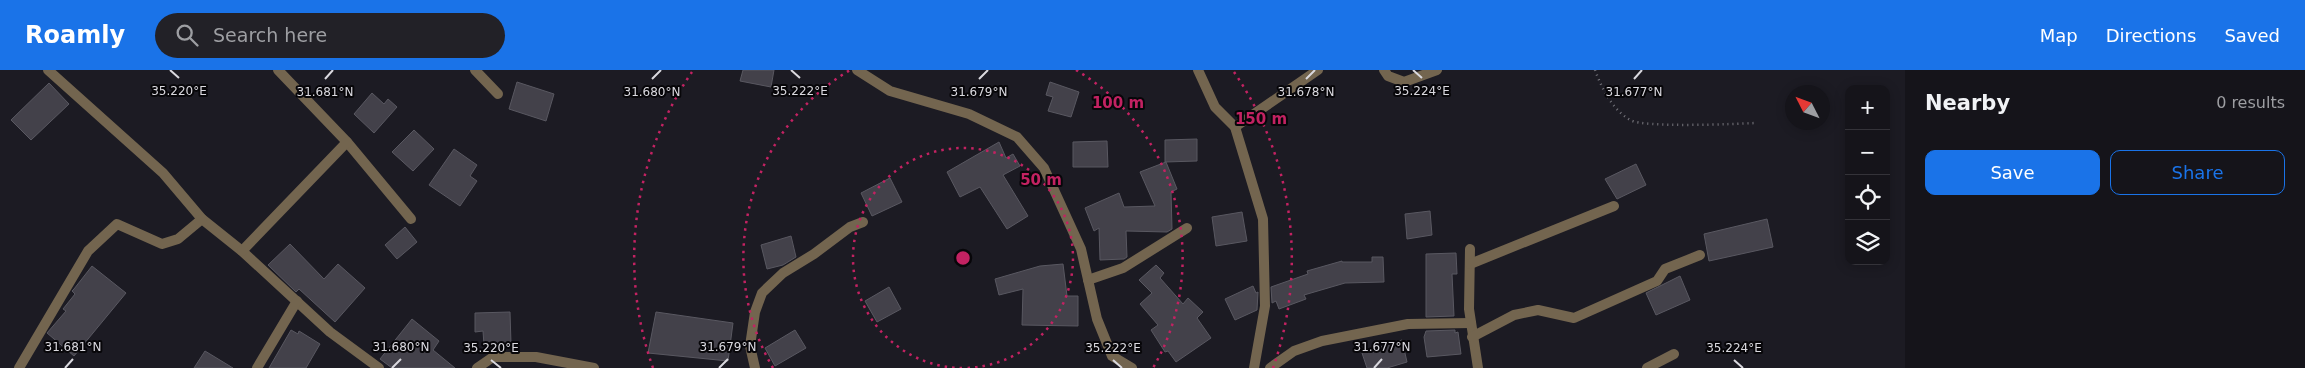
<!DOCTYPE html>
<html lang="en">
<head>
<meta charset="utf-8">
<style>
	:root { --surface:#15141a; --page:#222127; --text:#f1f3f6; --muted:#9d9ea2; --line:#343339; --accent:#1a73e8 }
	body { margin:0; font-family:"DejaVu Sans",sans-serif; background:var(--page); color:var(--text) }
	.controls { position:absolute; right:15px; top:15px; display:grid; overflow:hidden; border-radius:10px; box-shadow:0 2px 12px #0003 }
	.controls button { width:45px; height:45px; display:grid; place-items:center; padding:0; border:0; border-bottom:1px solid var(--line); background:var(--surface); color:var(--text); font:25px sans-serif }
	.compass { position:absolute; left:1785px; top:15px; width:45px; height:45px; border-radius:50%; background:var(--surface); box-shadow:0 2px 12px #0003; rotate:312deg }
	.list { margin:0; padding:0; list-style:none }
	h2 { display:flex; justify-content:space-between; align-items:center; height:65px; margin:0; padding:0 20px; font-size:21px }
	h2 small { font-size:16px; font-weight:400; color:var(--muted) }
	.actions { display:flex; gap:10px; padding:15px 20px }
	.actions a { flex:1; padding:11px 0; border:1px solid var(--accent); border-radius:10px; text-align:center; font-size:18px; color:var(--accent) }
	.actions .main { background:var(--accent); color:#fff }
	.icon { flex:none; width:28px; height:28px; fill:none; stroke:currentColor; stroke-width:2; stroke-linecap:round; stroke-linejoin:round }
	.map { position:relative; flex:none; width:1905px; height:298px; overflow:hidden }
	header { display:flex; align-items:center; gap:30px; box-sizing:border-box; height:70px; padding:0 25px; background:var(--accent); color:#fff }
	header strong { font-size:24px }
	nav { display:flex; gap:28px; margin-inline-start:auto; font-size:18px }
	.search { width:350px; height:45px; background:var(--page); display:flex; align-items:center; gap:12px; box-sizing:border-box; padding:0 18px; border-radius:28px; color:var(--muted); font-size:19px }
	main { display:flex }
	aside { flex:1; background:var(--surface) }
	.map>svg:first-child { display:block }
</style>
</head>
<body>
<header>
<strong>Roamly</strong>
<div class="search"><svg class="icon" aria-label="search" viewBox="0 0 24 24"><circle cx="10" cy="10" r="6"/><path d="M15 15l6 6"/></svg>Search here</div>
<nav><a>Map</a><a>Directions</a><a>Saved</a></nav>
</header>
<main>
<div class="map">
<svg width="1905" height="298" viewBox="0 0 1905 298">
	<rect width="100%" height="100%" fill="#1c1b23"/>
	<g fill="#43414a" stroke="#595861">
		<polygon points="743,0 774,0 771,17 740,11"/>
		<polygon points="517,12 554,24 546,51 509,39"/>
		<polygon points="1050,12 1079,22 1071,47 1048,41 1053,27 1046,25"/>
		<polygon points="49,13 69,34 31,70 11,50"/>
		<polygon points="372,23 384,34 388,29 397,37 374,63 354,44"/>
		<polygon points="414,60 434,79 413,101 392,82"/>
		<polygon points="1197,69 1197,91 1165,92 1165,70"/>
		<polygon points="1107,71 1108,97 1073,97 1073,72"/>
		<polygon points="999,72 1006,88 1013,84 1020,96 1003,105 1028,146 1007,159 980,117 960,127 947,102"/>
		<polygon points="454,79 477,95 470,106 477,111 460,136 429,115"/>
		<polygon points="1166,92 1177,119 1171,122 1172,159 1167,162 1126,161 1127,187 1124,189 1100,190 1099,158 1094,161 1085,138 1119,123 1124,137 1155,136 1140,102"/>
		<polygon points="1636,94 1646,115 1617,129 1605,109"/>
		<polygon points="890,108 902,132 872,146 861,123"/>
		<polygon points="1430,141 1432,165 1407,169 1405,144"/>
		<polygon points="1242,142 1247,171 1216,176 1212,147"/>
		<polygon points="1767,149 1773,177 1709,191 1704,164"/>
		<polygon points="405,157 417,172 397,189 385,175"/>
		<polygon points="791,166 796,187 783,195 767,199 761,175"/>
		<polygon points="290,174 324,209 338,194 365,218 335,252 299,219 296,222 268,195"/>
		<polygon points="1456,183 1457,204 1452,204 1454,246 1426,247 1426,184"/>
		<polygon points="1372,187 1383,187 1384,212 1345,213 1304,225 1306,229 1279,239 1276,231 1272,233 1271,217 1308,204 1307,201 1342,191 1342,192 1372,192"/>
		<polygon points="1063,194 1067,226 1078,226 1078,256 1022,255 1023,219 999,225 995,209 1040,196"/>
		<polygon points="1156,195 1164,203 1160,208 1183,234 1188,228 1203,242 1197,248 1211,268 1176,292 1168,281 1165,282 1151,260 1158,255 1140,234 1152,223 1139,210"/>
		<polygon points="92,196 126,223 74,286 47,263 66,241 63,239 75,224 72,221 74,219"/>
		<polygon points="1680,206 1690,230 1656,245 1646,223"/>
		<polygon points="1253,216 1256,223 1258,222 1257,240 1235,250 1225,229"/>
		<polygon points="889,217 901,239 877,252 865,231"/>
		<polygon points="510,242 511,274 484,275 483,261 475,262 475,243"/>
		<polygon points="656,242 733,253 728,291 648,283"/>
		<polygon points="412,249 439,271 433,280 455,298 392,298 380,289"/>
		<polygon points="291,260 298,264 299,261 320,274 306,298 269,298"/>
		<polygon points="795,260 806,278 775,296 765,278"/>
		<polygon points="1455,260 1455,263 1458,262 1461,284 1427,287 1424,267 1426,261"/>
		<polygon points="1402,270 1407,292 1387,298 1367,298 1362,283"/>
		<polygon points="205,281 233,298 194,298"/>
	</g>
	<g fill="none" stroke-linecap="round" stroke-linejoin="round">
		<path stroke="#78777e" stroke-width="2.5" stroke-dasharray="1 4" stroke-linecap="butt" d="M1595,0C1602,19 1612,39 1630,50C1644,58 1734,54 1756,53"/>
		<g stroke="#73654f" stroke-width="10">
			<polyline points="48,0 163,103 202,149 242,181 330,262 379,298"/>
			<polyline points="278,0 347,72 411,149"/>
			<polyline points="475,0 498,24"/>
			<polyline points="857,0 890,21 969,44 1017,67 1044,98 1081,179 1097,249 1112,286 1132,298"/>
			<polyline points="1198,0 1215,37 1235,57 1263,149 1265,236 1254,298"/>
			<polyline points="1384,0 1388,6 1404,12 1437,0"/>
			<polyline points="1235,57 1318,0"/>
			<polyline points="1470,179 1469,239 1478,298"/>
			<polyline points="242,181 347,72"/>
			<polyline points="1470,194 1614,136"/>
			<polyline points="1088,210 1123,198 1187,158"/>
			<polyline points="1472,267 1514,245 1538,240 1574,248 1657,211 1665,199 1700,185"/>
			<polyline points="19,298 88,181 117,154 162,174 178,169 202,149"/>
			<polyline points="257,298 297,231"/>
			<polyline points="477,298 493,287 536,287 594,298"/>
			<polyline points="755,298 750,276 755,242 762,223 783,203 814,184 850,157 863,152"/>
			<polyline points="1270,298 1294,281 1322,271 1408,254 1471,253"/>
			<polyline points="1647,298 1674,284"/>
		</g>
	</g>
	<path fill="none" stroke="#dad9df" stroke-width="2" d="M170,0L179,8M791,0L800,8M1413,0L1422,8M325,9L333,0M652,9L661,0M979,9L988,0M1306,9L1315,0M1634,9L1642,0M491,290L501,298M1113,290L1122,298M1734,290L1743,298M65,298L73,289M392,298L401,289M719,298L728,289M1374,298L1382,289"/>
	<g fill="none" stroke="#c32262" stroke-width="2.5" stroke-dasharray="2.5 5">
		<path d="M962 298A110 110 0 1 1 964 298"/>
		<path d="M773 298A219 219 0 0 1 850 0M1076 0A219 219 0 0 1 1153 298"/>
		<path d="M653 298A329 329 0 0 1 692 2M1234 2A329 329 0 0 1 1273 298"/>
	</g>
	<g font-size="12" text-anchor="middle" fill="#dad9df" stroke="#070609" stroke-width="4" stroke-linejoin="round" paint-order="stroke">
		<text x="179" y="25">35.220°E</text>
		<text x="800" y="25">35.222°E</text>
		<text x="1422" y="25">35.224°E</text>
		<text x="1634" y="26">31.677°N</text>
		<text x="652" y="26">31.680°N</text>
		<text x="979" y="26">31.679°N</text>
		<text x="325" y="26">31.681°N</text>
		<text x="1306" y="26">31.678°N</text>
		<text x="73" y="281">31.681°N</text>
		<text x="401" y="281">31.680°N</text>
		<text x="728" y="281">31.679°N</text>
		<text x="1382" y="281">31.677°N</text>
		<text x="491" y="282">35.220°E</text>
		<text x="1113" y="282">35.222°E</text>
		<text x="1734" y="282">35.224°E</text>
	</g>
	<circle cx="963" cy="188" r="8" fill="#c32262" stroke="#070609" stroke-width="2.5"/>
	<g font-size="15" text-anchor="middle" font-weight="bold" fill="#c32262" stroke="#070609" stroke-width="4" stroke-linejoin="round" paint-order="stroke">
		<text x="1118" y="38">100 m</text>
		<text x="1261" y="54">150 m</text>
		<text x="1041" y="115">50 m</text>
	</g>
</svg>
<div class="controls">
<button>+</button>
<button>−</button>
<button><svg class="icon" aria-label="locate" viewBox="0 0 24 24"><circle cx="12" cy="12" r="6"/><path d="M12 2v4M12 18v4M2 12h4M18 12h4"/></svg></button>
<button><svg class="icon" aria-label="layers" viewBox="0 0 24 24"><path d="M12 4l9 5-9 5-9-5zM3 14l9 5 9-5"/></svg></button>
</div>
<svg class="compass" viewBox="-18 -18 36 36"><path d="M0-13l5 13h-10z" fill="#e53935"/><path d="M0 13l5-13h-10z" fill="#9d9ea2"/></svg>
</div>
<aside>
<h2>Nearby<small>0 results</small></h2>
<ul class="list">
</ul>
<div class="actions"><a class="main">Save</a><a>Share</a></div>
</aside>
</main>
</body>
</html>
